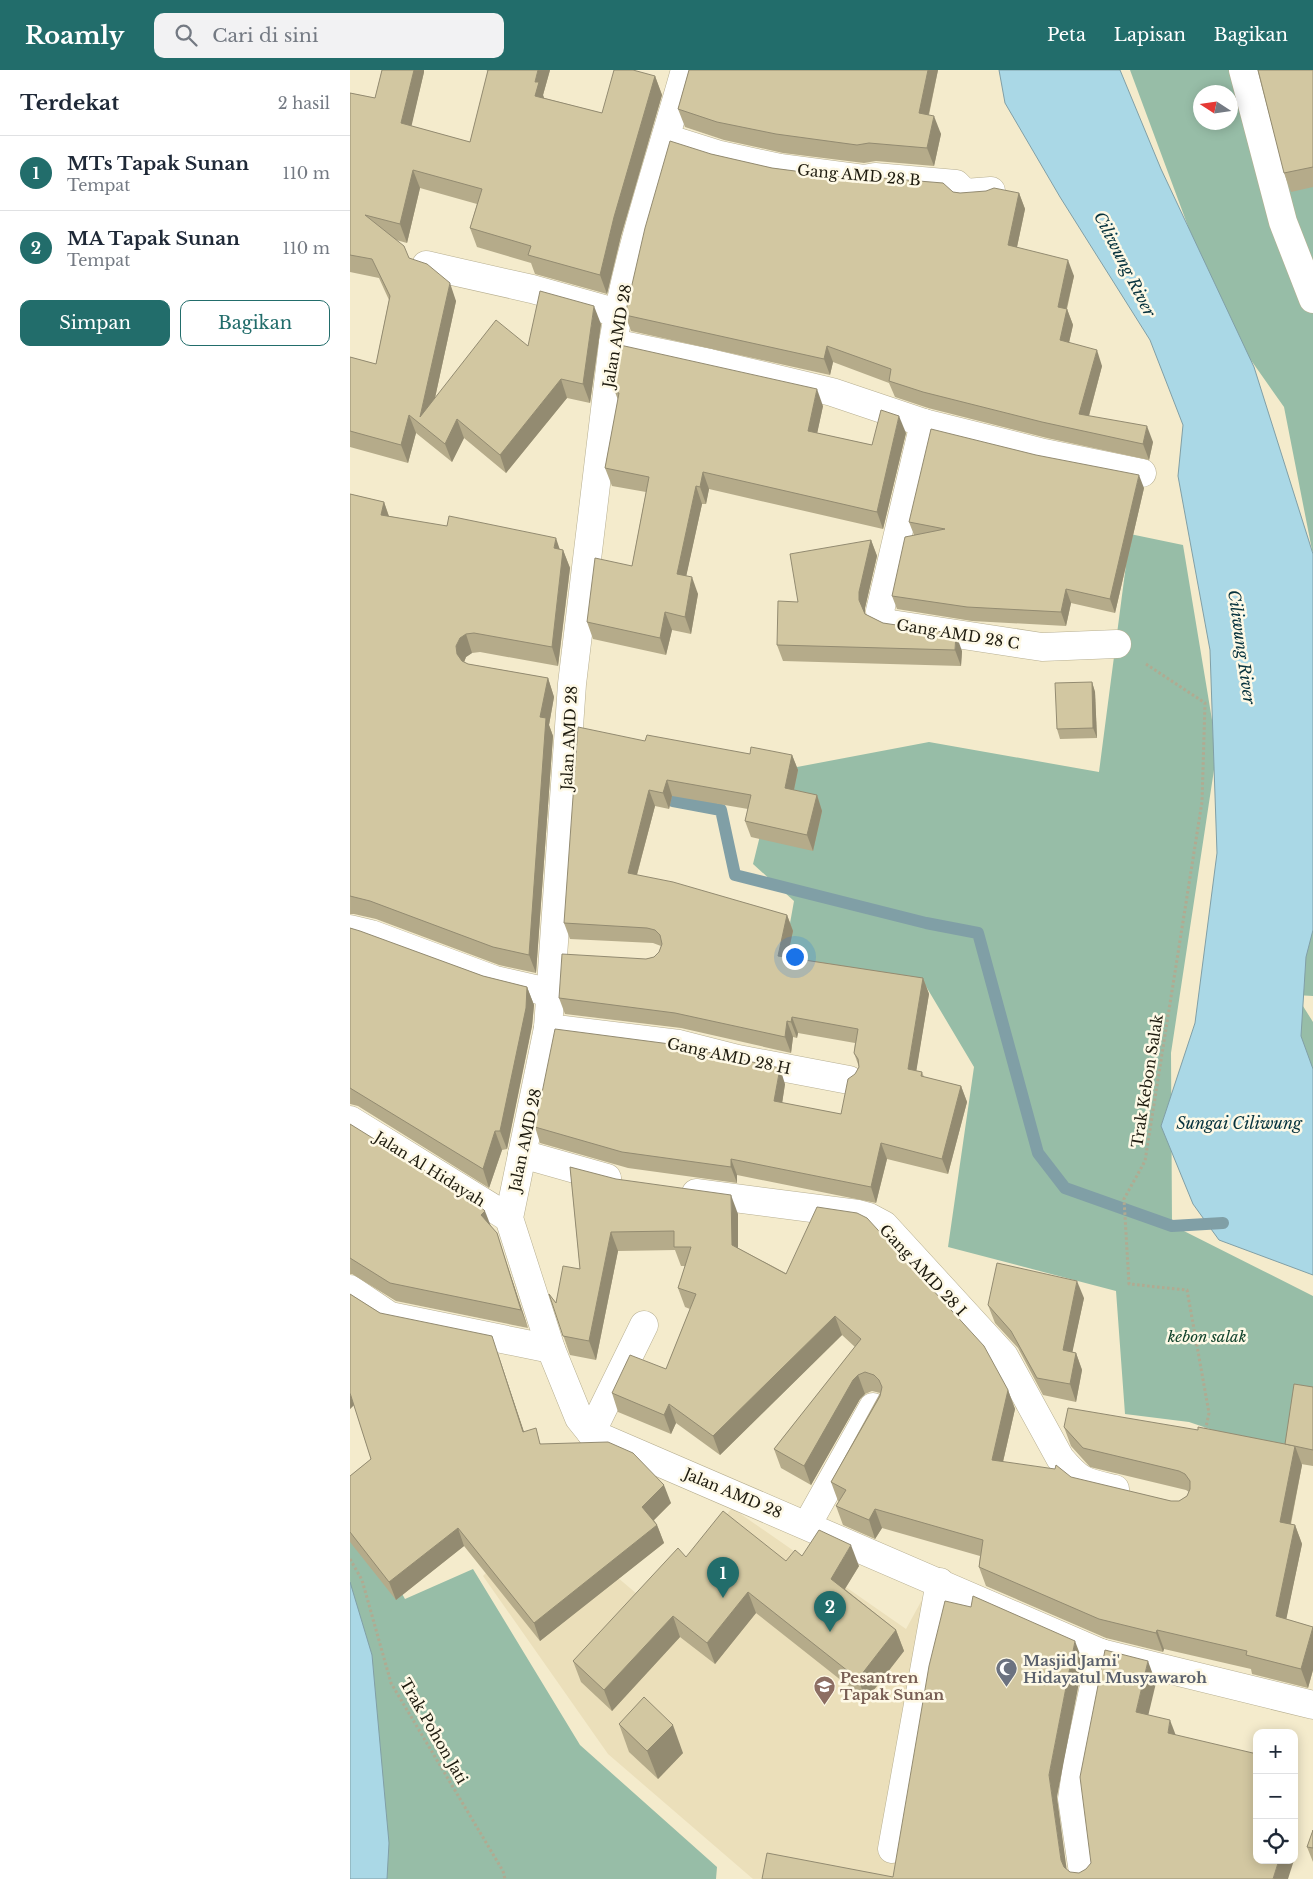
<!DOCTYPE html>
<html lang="id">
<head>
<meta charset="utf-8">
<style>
	:root { --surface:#fff; --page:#f2f2f3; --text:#1f2937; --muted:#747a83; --line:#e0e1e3; --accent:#226d6b }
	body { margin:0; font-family:"Libre Baskerville",serif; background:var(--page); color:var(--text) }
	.controls { position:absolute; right:15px; bottom:15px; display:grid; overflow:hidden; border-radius:10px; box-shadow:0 2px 12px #0003 }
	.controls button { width:45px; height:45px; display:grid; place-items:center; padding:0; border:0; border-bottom:1px solid var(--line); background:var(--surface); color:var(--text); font:25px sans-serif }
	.compass { position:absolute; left:843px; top:15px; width:45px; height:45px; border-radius:50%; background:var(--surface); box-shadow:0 2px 12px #0003; rotate:282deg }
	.you { position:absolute; left:444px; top:886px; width:18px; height:18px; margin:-12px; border:4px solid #fff; border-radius:50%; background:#1a73e8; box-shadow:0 0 0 8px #1a73e833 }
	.badge { display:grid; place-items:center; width:32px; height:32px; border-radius:50%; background:var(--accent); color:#fff; font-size:16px; font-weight:700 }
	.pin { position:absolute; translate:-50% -41px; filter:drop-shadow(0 1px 2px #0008) }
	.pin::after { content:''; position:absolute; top:26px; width:18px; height:15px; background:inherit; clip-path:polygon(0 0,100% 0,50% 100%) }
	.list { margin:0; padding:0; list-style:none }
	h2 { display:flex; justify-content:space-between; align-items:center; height:65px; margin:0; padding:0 20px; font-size:21px }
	h2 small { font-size:16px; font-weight:400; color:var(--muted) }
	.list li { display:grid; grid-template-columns:32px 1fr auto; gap:15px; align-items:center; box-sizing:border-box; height:75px; padding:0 20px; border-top:1px solid var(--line) }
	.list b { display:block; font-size:19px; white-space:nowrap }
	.list p { margin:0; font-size:16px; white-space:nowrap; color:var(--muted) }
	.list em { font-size:16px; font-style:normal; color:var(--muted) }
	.actions { display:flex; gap:10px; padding:15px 20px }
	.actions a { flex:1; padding:11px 0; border:1px solid var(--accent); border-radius:10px; text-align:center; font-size:18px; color:var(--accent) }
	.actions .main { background:var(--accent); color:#fff }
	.icon { flex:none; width:28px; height:28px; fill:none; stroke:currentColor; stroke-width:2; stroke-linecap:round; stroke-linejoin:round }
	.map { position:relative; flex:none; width:963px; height:1809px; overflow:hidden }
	header { display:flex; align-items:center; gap:30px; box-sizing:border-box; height:70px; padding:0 25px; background:var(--accent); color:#fff }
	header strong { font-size:24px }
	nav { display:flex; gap:28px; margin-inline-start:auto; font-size:18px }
	.search { width:350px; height:45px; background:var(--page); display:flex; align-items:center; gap:12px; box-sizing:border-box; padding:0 18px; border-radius:10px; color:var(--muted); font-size:19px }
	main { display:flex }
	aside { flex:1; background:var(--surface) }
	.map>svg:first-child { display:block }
</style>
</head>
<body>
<header>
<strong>Roamly</strong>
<div class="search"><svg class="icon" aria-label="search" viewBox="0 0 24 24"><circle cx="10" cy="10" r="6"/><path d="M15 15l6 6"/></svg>Cari di sini</div>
<nav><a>Peta</a><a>Lapisan</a><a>Bagikan</a></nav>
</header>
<main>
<aside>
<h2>Terdekat<small>2 hasil</small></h2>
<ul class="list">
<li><span class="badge">1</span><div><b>MTs Tapak Sunan</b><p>Tempat</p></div><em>110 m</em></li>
<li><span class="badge">2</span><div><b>MA Tapak Sunan</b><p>Tempat</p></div><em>110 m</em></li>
</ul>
<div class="actions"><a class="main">Simpan</a><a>Bagikan</a></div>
</aside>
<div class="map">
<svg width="963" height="1809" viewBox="0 0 963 1809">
	<rect width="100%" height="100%" fill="#f4ebcc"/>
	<polygon fill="#ebdfba" points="382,1438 556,1559 573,1528 737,1578 703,1732 622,1809 403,1809 258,1684 133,1506 167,1470 208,1457 300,1535"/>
	<g fill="#97bda7" fill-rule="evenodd">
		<path d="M780,0H892L918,21L963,17V485L934,337L891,276L855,202ZM851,22H881V52H851Z"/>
		<polygon points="780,464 833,475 867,680 821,983 822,1155 963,1226 963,1394 839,1352 775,1344 766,1221 598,1177 624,997 574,913 432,898 444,831 403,794 426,701 579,672 749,702"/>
		<polygon points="963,789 963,926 946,925 963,952 963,1013 934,981"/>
		<polygon points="0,1432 55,1529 123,1499 230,1675 367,1797 366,1809 16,1809 0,1560"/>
	</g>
	<g fill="#aad8e6" stroke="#809fa6">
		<polygon points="649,0 770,0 811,99 904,297 963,484 963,860 956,887 951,966 963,999 963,1205 869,1170 843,1134 811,1056 845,953 867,783 860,580 828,406 833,355 800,270 710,127 655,33"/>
		<polygon points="0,1512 22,1585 39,1773 37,1809 0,1809"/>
	</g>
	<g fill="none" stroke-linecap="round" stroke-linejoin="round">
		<polyline stroke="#809fa6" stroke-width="12" points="323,731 371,740 385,805 576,853 628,863 688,1083 715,1118 822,1156 873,1153"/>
		<defs>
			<g id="street">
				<path d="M335,0C310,90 278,180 263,273L222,614L198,958L159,1148L201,1279L229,1348L241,1363L751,1583L963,1635"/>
				<polyline points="893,0 933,152 963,229"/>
				<polyline points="316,68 370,85 430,98 514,109 525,107 606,114 615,123 641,121"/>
				<polyline points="76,195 182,219 268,243"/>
				<polyline points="263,273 360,293 482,322 574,353 694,383 792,403"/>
				<polyline points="574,353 530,541 533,550 541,554 692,577 767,574"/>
				<polyline points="0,859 21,864 145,910 202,923"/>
				<polyline points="198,958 329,974 388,989 499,1010"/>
				<polyline points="0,1050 159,1148"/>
				<polyline points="172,1084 257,1108"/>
				<path d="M346,1123L508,1144L519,1147L534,1155L654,1286L710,1388C731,1413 735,1412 765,1419"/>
				<polyline points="0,1219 40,1246 201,1279"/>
				<polyline points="241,1363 294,1255"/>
				<polyline points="457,1455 523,1337"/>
				<polyline points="542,1779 590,1512"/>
				<polyline points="734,1809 722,1729 727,1695 751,1583"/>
			</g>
		</defs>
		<use href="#street" stroke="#b7af91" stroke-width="29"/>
		<g stroke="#b1aa91" stroke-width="3" stroke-dasharray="2.5 2.5" stroke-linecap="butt">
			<polyline points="796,594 855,633 852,732 795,1091 774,1129 779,1214 837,1220 859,1343 855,1362"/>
			<polyline points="0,1489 12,1510 41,1613 153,1801 155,1809"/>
		</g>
		<use href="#street" stroke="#fff" stroke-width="28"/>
	</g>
	<g fill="#b5ab8a">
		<polygon points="32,0 74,0 74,2 61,56 120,72 138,1 136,0 200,0 193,25 194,28 252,43 305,6 312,25 271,166 257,224 185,204 181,193 127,177 120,158 127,134 70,118 57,173 46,170 59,188 106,231 85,328 178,276 251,254 240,333 217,328 156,403 114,368 102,392 66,363 58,393 0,377 0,287 26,294 39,230 29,208 0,202 0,23 25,28"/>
		<polygon points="339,0 588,0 579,45 591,64 584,96 526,91 514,93 433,83 374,70 335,57 328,39"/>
		<polygon points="963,0 963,117 941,122 934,103"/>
		<polygon points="361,84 422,98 610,123 669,123 675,139 667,177 724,206 717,239 723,255 719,272 752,296 739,346 803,372 799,390 697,368 578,338 545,327 539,313 483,292 480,305 281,261 275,245"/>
		<polygon points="265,322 473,336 467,363 522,375 556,363 533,459 359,419 356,434 352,434 336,506 348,524 341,564 322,560 316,585 243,569 237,552 282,496 296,422 262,416 255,398 268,330"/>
		<polygon points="794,418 765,543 721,533 716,556 622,551 547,539 542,526 564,465 559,452"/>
		<polygon points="0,424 34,432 39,446 213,480 220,498 208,596 130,582 122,583 116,587 114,592 118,594 198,608 204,627 199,655 203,666 186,903 149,895 26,849 4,844 0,844"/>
		<polygon points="521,470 527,486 515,538 515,544 533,553 612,581 611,596 433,591 427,575 448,532"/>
		<polygon points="742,612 745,622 747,668 710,669 707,659"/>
		<polygon points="295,671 400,684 442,685 448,700 444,720 467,725 472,741 463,781 401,767 395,751 398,739 322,726 319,739 305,736 287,805 437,845 443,861 437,887 573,908 579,924 566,1001 572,1002 574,1007 611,1016 617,1032 598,1104 537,1089 526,1133 387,1105 387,1113 278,1098 190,1073 185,1057 435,1014 432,1033 491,1044 509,997 504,983 505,973 448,963 447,968 443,967 441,983 331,958 215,944 209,928 296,889 304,887 309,882 311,876 303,873 220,869 214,853"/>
		<polygon points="0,858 133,906 177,917 184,935 182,956 157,1079 152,1080 139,1118 8,1036 0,1034"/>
		<polygon points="0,1054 141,1157 147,1163 153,1182 178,1258 46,1231 2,1204 0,1204"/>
		<polygon points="220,1097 388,1144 388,1178 658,1320 665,1339 653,1392 821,1431 829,1431 837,1426 839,1422 836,1420 740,1397 721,1376 714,1357 848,1360 935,1374 963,1317 963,1396 951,1394 952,1395 941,1454 945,1455 952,1474 936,1549 963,1557 963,1600 958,1618 902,1604 901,1599 814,1579 813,1582 756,1568 636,1516 629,1497 630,1486 532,1458 525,1469 493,1455 486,1436 489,1431 488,1431 481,1412 530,1323 522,1321 515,1324 510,1329 461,1415 431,1398 424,1379 505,1277 492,1265 370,1385 326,1353 321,1364 268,1342 262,1323 316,1299 340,1239 335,1237 328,1218 335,1196 331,1196 325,1180 268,1181 246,1290 220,1285 199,1224 206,1233 230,1199"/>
		<polygon points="0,1224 30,1243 148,1284 174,1362 191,1374 321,1433 304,1450 307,1455 314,1473 190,1571 114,1476 46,1530 0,1472 0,1406 21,1389 4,1335 0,1339"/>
		<polygon points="734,1228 722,1282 726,1283 732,1300 726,1332 693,1325 668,1278 645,1253 638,1235"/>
		<polygon points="452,1486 509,1496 495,1519 546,1560 554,1581 516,1630 406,1543 365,1594 330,1567 262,1641 231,1612 223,1591 336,1487 436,1491"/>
		<polygon points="269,1654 333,1683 308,1709 279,1682"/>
		<polygon points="963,1760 963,1792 957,1777"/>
	</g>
	<g fill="#938b71">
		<polygon points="64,0 74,0 74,2 58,71 51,53"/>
		<polygon points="188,0 200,0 193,25 195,31 185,26 185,12"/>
		<polygon points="578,0 588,0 575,61 569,43"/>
		<polygon points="305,6 312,25 271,166 257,224 250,205 264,147"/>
		<polygon points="584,46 591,64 584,96 577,78"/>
		<polygon points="63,100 70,118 57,173 50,154"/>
		<polygon points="669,123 675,139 664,191 658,175"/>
		<polygon points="718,190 724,206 713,253 708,237"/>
		<polygon points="100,213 106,231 78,360 70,347"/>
		<polygon points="244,236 251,254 240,333 233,314"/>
		<polygon points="717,239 723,255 716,286 710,270"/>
		<polygon points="477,276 483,292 480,305 474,289"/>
		<polygon points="747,280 752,296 735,360 729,344"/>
		<polygon points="211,309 217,328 156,403 150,385"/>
		<polygon points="467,319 473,336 464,378 458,361"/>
		<polygon points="59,345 66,363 58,393 51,375"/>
		<polygon points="549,346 556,363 533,459 527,442"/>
		<polygon points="107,349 114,368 102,392 95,374"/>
		<polygon points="797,356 803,372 799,390 793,374"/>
		<polygon points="353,402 359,419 356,434 350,417"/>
		<polygon points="789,405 794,418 765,543 760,529"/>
		<polygon points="346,416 352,434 333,521 327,504"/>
		<polygon points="34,432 40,450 31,445"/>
		<polygon points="206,468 212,486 204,478"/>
		<polygon points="521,470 527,486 515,538 515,546 509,530 509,522"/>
		<polygon points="213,480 220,498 208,596 202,577"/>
		<polygon points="342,507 348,524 341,564 335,547"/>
		<polygon points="716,519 721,533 716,556 711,542"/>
		<polygon points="315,542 322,560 316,585 310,568"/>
		<polygon points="116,564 122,583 116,587 113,595 107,584 106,576 110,568"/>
		<polygon points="606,564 612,581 611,596 605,580"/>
		<polygon points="198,608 204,627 199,655 203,666 186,903 179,885 190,647"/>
		<polygon points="742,612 745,622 747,668 743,658"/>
		<polygon points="442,685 448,700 441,734 435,718"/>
		<polygon points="317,710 322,726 319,739 313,723"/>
		<polygon points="299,720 305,736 283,819 278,803"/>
		<polygon points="467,725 472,741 463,781 457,765"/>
		<polygon points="437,845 443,861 434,902 428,886"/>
		<polygon points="573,908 579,924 564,1015 558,999"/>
		<polygon points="177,917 184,935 182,956 157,1079 150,1061"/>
		<polygon points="442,947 448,963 447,968 441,952"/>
		<polygon points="437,951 443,967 441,983 435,967"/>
		<polygon points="430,998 435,1014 430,1047 424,1031"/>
		<polygon points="611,1016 617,1032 598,1104 592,1089"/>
		<polygon points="145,1061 152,1080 139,1118 133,1099"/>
		<polygon points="531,1073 537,1089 526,1133 521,1117"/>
		<polygon points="381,1089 387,1105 387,1113 381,1097"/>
		<polygon points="381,1125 388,1144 388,1194 382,1175"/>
		<polygon points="135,1141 142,1159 131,1145"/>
		<polygon points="261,1162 268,1181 246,1290 239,1271"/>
		<polygon points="147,1163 153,1182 178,1258 171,1240"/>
		<polygon points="727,1211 734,1228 719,1298 713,1280"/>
		<polygon points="485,1246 492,1265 370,1385 363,1366"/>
		<polygon points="142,1266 180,1380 173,1362"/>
		<polygon points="726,1283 732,1300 726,1332 720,1314"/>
		<polygon points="508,1305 515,1324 510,1329 461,1415 454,1396 503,1310"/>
		<polygon points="658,1320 665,1339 649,1409 642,1390"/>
		<polygon points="0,1323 4,1335 0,1339"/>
		<polygon points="319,1334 326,1353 321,1364 314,1345"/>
		<polygon points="945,1376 952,1395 937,1471 930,1452"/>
		<polygon points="314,1415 321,1433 299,1455 292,1437"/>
		<polygon points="525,1439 532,1458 525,1469 519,1450"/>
		<polygon points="307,1455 314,1473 190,1571 184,1553"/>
		<polygon points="945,1455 952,1474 933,1565 926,1546"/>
		<polygon points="108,1458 114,1476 46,1530 39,1512"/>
		<polygon points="501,1475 509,1496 488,1530 481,1509"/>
		<polygon points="398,1522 406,1543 365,1594 357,1573"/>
		<polygon points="323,1546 330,1567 262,1641 254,1620"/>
		<polygon points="963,1558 963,1600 958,1618 951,1599"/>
		<polygon points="546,1560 554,1581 516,1630 508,1609"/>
		<polygon points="807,1560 814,1579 813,1582 806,1563"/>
		<polygon points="725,1571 733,1592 707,1727 718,1809 711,1790 699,1705"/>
		<polygon points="798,1591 806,1613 794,1663 786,1642"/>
		<polygon points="820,1650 828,1671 818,1663"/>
		<polygon points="323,1655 333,1683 308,1709 297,1681"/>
		<polygon points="907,1745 907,1764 904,1756"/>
		<polygon points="929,1790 944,1790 938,1809 923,1809"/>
	</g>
	<g fill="#d2c7a1" stroke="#938b71">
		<polygon points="32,0 64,0 51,53 120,72 138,0 188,0 185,12 189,12 185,26 252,43 264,0 283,0 305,6 264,147 250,205 178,185 181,176 120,158 132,119 63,100 50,154 15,145 54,176 59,188 77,194 100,213 70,347 146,250 178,276 190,221 244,236 233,314 211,309 150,385 107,349 95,374 59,345 51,375 0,361 0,287 26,294 40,226 22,189 0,185 0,23 25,28"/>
		<polygon points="339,0 578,0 569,43 584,46 577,78 519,73 507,75 426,64 367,52 328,39"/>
		<polygon points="908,0 963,0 963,97 934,103"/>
		<polygon points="320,71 361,84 422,98 506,109 520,107 593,113 603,122 610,123 636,121 644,118 669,123 658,175 718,190 708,237 717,239 710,270 747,280 729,344 797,356 793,374 692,352 573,322 539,311 541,299 477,276 474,289 275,245 295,158"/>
		<polygon points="270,275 467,319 458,361 522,375 531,340 549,346 527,442 353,402 350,417 346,416 327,504 342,507 335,547 315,542 310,568 237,552 245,488 282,496 299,407 255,398 269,323 265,322"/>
		<polygon points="581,359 686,385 789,405 760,529 716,519 711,542 617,537 542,526 555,467 595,459 559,452"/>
		<polygon points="0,424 34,432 31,445 97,456 99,446 206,468 204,478 213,480 202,577 124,563 116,564 110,568 106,576 107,584 112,591 118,594 198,608 190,647 196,648 179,885 143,877 20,831 0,826"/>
		<polygon points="521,470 509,522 509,530 515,544 533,553 606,564 605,580 427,575 428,531 448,532 440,484"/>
		<polygon points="742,612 743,658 707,659 705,613"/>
		<polygon points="228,657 295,671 297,665 400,684 401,677 442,685 435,718 467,725 457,765 395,751 401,725 317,710 313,723 299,720 278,803 323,812 437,845 428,886 573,908 558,999 572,1002 571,1006 611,1016 592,1089 531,1073 521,1117 381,1089 381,1097 272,1082 185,1057 205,959 320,974 430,998 424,1031 491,1044 498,1009 505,1004 509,997 508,989 504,983 508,959 442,947 441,952 437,951 435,967 325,943 209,928 212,884 296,889 304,887 309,882 312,874 310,865 305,860 297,858 214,853"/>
		<polygon points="0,858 10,861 133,906 177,917 176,938 150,1061 145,1061 133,1099 0,1018"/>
		<polygon points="0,1054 124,1131 135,1141 131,1145 147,1163 171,1240 40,1213 0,1188"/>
		<polygon points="220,1097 266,1109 381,1125 382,1175 436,1204 467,1137 507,1143 517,1148 634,1276 658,1320 642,1390 705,1399 706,1395 721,1407 821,1431 829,1431 837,1426 840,1419 840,1411 835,1404 829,1401 733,1378 714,1357 718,1338 848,1360 848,1357 945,1376 930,1452 945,1455 926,1546 963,1557 951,1599 896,1585 897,1581 807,1560 806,1563 749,1549 629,1497 633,1470 525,1439 519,1450 486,1436 496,1420 481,1412 530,1326 532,1317 529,1310 524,1305 515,1302 508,1305 503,1310 454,1396 424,1379 511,1269 485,1246 363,1366 319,1334 314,1345 262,1323 280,1285 316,1299 346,1224 328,1218 341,1177 324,1177 324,1161 261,1162 239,1271 213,1266 199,1224 206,1233 213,1196 230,1199"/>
		<polygon points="647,1193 727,1211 713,1280 726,1283 720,1314 687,1308 661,1261 638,1235"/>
		<polygon points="0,1224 30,1243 142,1266 173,1362 186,1358 190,1374 258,1372 283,1383 314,1415 292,1437 307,1455 184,1553 108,1458 39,1512 0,1462 0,1406 21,1389 0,1323"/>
		<polygon points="944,1314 963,1317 963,1380 935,1374"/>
		<polygon points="373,1441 436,1491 445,1480 452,1486 469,1460 501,1475 481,1509 546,1560 508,1609 398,1522 357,1573 323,1546 254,1620 223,1591 328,1478 336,1487"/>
		<polygon points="623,1526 725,1571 699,1705 711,1790 714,1797 720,1802 729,1803 736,1799 741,1793 730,1707 755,1580 798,1591 786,1642 820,1650 818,1663 907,1684 907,1745 904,1756 907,1757 907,1790 929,1790 923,1809 412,1809 417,1783 543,1807 579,1596 595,1531 621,1537"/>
		<polygon points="294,1627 323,1655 297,1681 269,1654"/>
		<polygon points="963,1760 963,1778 957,1777"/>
	</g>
	<defs>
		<symbol id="mosque-pin" viewBox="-11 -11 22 30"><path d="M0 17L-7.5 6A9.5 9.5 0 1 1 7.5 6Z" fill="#6b7280" stroke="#fef9e6"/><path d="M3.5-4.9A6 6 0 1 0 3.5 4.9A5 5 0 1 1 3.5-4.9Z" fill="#fff"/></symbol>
		<symbol id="school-pin" viewBox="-11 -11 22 30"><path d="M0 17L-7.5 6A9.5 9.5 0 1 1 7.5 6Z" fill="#8d6e63" stroke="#fef9e6"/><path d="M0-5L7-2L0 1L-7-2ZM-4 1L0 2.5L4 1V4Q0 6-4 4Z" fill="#fff"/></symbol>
	</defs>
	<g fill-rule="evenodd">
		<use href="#mosque-pin" x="644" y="1586" width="25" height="34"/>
		<use href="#school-pin" x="462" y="1604" width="25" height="34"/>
	</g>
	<g text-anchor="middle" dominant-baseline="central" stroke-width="5" stroke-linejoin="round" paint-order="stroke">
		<g font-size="15" fill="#1e1b0f" stroke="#fef9e6">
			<text transform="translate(509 105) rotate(5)">Gang AMD 28 B</text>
			<text transform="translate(267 266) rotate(-80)">Jalan AMD 28</text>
			<text transform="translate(608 564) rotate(9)">Gang AMD 28 C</text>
			<text transform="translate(219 668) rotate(-87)">Jalan AMD 28</text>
			<text transform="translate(379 986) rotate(12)">Gang AMD 28 H</text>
			<text transform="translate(797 1011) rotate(-81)">Trak Kebon Salak</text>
			<text transform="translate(175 1070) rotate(-78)">Jalan AMD 28</text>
			<text transform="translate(80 1099) rotate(32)">Jalan Al Hidayah</text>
			<text transform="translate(573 1200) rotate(47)">Gang AMD 28 I</text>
			<text transform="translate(383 1423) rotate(23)">Jalan AMD 28</text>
			<text transform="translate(84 1661) rotate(60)">Trak Pohon Jati</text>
		</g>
		<g font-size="15" font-style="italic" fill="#12432c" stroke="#fef9e6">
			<text x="857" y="1266">kebon salak</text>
		</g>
		<g font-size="15" font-weight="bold" fill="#5b616d" stroke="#fef9e6" text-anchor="start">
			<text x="673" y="1590">Masjid Jami'<tspan x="673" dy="17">Hidayatul Musyawaroh</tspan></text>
		</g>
		<g font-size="15" font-weight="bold" fill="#785e54" stroke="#fef9e6" text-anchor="start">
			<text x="490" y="1607">Pesantren<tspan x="490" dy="17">Tapak Sunan</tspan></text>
		</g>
		<g font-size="16" font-style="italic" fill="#07333e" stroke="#fef9e6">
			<text transform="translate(775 194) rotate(63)">Ciliwung River</text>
			<text transform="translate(892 577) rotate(82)">Ciliwung River</text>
			<text x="889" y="1053">Sungai Ciliwung</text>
		</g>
	</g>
</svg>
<div class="controls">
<button>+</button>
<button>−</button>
<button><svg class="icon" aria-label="locate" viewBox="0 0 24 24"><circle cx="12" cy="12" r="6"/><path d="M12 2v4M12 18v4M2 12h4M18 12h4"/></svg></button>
</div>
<svg class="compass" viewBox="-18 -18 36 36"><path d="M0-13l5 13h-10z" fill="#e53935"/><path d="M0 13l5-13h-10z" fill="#747a83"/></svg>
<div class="you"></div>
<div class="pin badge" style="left:373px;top:1528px">1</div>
<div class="pin badge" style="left:480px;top:1562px">2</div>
</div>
</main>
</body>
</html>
